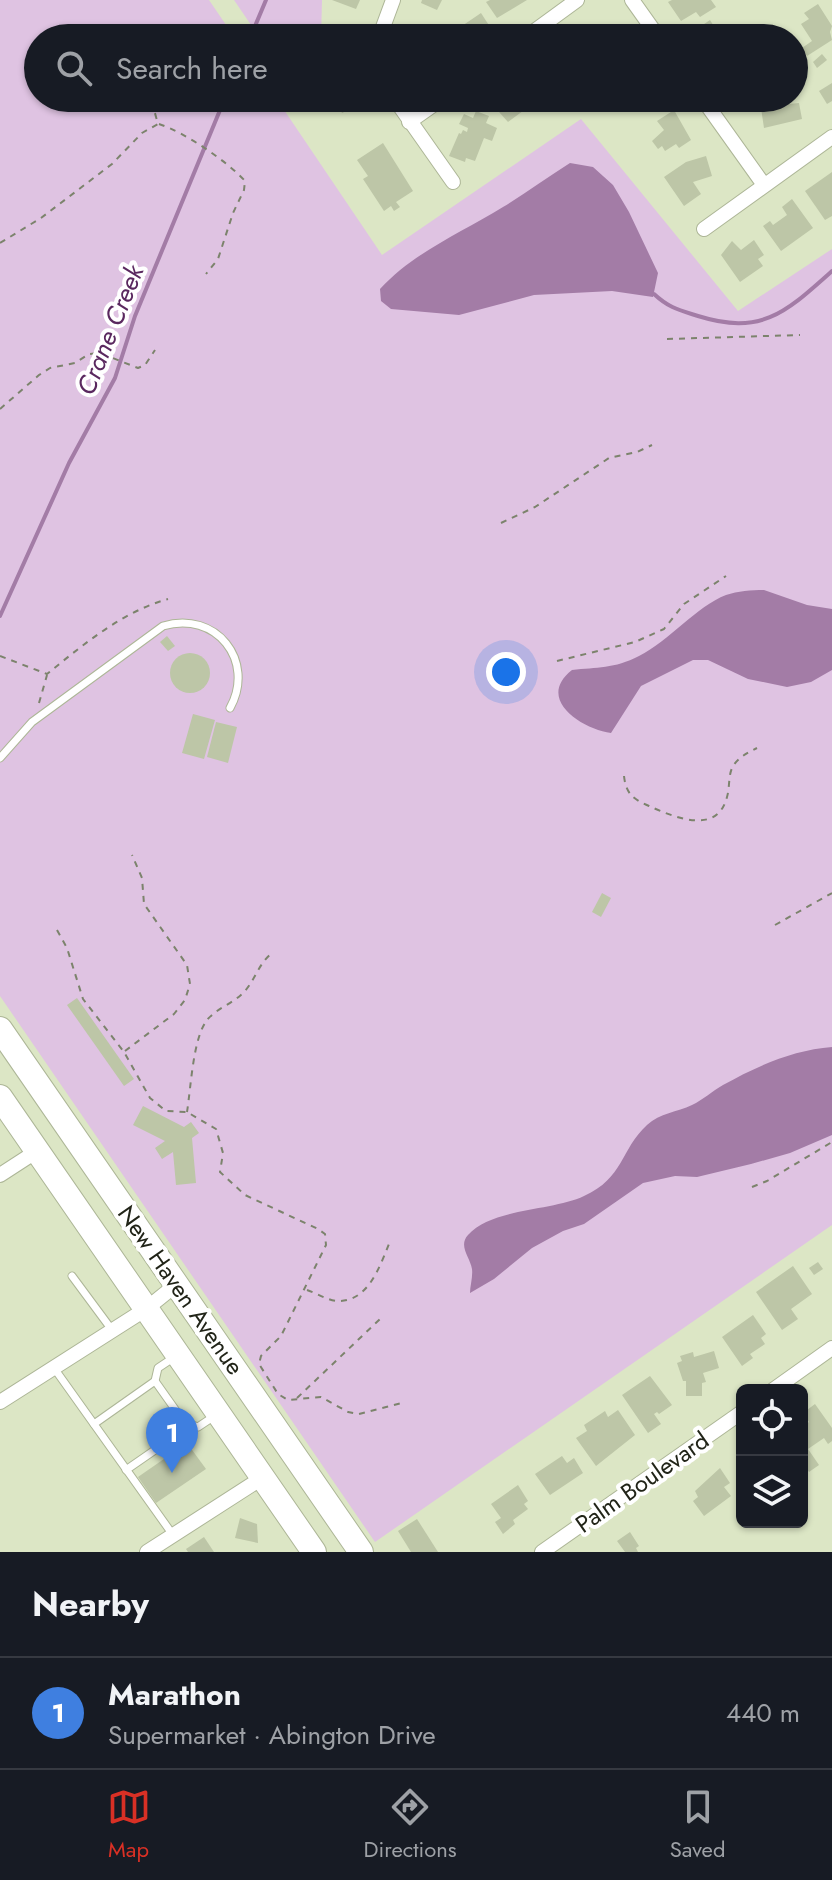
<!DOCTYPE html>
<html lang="en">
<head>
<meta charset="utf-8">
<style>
	:root { --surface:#171b24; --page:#242831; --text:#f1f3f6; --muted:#9ea1a6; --line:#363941; --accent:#d93025 }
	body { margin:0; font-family:Jost,sans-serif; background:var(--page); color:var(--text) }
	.controls { position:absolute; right:24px; bottom:24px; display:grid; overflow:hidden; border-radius:12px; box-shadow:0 2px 6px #0004 }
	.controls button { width:72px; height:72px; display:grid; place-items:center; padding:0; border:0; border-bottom:2px solid var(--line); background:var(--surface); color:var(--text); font:40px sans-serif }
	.you { position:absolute; left:506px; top:672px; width:28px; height:28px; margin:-20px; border:6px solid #fff; border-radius:50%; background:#1a73e8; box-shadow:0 0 0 12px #1a73e833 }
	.badge { display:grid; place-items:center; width:52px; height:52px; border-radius:50%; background:var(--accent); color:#fff; font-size:26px; font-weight:700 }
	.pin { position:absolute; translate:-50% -66px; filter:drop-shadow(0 2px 4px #0008) }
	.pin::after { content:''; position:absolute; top:42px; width:28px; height:24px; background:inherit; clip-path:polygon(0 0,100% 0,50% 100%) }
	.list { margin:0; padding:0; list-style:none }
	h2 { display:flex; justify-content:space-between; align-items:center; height:104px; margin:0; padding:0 32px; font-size:34px }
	h2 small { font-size:26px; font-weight:400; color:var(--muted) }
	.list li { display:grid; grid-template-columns:52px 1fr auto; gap:24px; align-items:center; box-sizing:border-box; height:112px; padding:0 32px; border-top:2px solid var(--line) }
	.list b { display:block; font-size:30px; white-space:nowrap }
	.list p { margin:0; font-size:26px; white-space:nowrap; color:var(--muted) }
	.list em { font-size:26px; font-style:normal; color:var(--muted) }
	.icon { flex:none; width:44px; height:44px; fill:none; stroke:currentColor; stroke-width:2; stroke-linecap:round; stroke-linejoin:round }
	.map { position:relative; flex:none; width:832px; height:1552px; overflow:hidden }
	.search { position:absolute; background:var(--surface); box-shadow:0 2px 6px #0004; left:24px; right:24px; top:24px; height:88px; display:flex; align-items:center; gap:20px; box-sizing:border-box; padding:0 28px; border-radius:44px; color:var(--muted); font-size:30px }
	.sheet { height:216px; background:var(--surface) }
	nav { display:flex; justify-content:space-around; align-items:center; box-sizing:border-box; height:112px; border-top:2px solid var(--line); background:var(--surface); font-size:22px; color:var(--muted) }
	nav a { display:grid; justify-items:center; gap:4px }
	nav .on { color:var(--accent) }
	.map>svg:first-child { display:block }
</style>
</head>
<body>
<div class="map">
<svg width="832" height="1552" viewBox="0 0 832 1552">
	<rect width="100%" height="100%" fill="#dce6c5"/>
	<g fill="#dfc3e2">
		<polygon points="0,0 209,0 235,38 38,38 38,98 276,98 382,255 581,119 738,311 832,249 832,1225 375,1542 0,996"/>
		<polygon points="234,0 322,0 321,38 260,38"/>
	</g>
	<g fill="#a37ca6">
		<path d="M570,163L593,167L613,185L629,212L658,273L653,297L612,291L534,295L459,315L391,309L381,301L380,289C414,252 461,233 503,207C526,193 548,177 570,163Z"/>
		<path d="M764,590L807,605L832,609V670L811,682L787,687L748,679L708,660H693L641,686L611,733C582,729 535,699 572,670C597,667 614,669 639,656C669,641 697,606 726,595C738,591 751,590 764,590Z"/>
		<path d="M832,1047V1135L790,1153L751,1164L697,1177L675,1176L643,1183L584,1224L563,1231L532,1248L494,1279L470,1293C470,1286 473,1277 472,1269C470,1257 458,1246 468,1235C492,1208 553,1211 584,1196C624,1178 620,1150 647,1125C660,1113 677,1112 692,1105C703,1100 712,1091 723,1085C757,1066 793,1050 832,1047Z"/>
	</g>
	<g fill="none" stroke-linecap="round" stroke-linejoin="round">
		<g stroke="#a37ca6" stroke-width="4">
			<polyline points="250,38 266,0"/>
			<path d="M654,294C669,308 679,310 698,316C762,336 786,312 832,271"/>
			<polyline points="0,616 69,463 115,378 135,316 225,98"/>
		</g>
	</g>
	<g fill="#bdc6a7">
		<polygon points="332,0 360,0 356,9"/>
		<polygon points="422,0 442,0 437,10 421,3"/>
		<polygon points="490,0 527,0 497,18 486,2"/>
		<polygon points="672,0 711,0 716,7 700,17 696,12 681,21 668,2"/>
		<polygon points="818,4 832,26 830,32 832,40 807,56 802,48 812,41 801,24 809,19 804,13"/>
		<polygon points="481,13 492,30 480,38 451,38 450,35 456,30"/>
		<polygon points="710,20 715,28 720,25 727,36 698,38 694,31"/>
		<polygon points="345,29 345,38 316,38 316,35 322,35 322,30"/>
		<polygon points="822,54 827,60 817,68 813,62"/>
		<polygon points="832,83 832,101 827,104 819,91"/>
		<polygon points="329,98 356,98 359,105 342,113 338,105 333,107"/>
		<polygon points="498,98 532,98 535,102 508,122 491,103"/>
		<polygon points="638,98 660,98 662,101 647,111"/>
		<polygon points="774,98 788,98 789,104 799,103 802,119 764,128 761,108 775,105"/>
		<polygon points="674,110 691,140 679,148 676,144 665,151 662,146 658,149 652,141 664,130 657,121"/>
		<polygon points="476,111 489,116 486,123 497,128 492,141 484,138 475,161 466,158 465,162 449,156 459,133 461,134 463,130 467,132 468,128 459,124 464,114 473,118"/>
		<polygon points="383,143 413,191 396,202 400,207 394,211 391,206 384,211 363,179 368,176 357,160"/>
		<polygon points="706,156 712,176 693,182 701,194 684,206 664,177 686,162"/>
		<polygon points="832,172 832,216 825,220 805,191"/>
		<polygon points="792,199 813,228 781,251 763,226 770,221 773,225 787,215 782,207"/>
		<polygon points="754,240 764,255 758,259 763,266 740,282 721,255 732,241 741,250"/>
		<polygon points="167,636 175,646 168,651 160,642"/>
		<circle cx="190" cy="673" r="20"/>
		<polygon points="193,714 215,720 204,759 182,753"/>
		<polygon points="216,722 237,727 228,763 207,757"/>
		<polygon points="602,893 611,898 601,917 592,912"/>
		<polygon points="77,998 134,1079 124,1086 67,1005"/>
		<polygon points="143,1106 184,1127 191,1122 199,1133 192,1138 196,1183 176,1185 173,1152 162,1159 155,1148 165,1141 133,1125"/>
		<polygon points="818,1262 823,1269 814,1275 809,1268"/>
		<polygon points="793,1266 812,1294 791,1309 798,1319 782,1330 756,1292"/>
		<polygon points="753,1315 766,1334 761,1338 765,1344 750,1354 753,1358 742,1366 722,1337"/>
		<polygon points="714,1351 719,1368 703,1373 706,1382 702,1383 702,1396 686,1396 686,1381 683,1381 677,1363 682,1361 680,1356 693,1352 694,1357"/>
		<polygon points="650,1376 672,1405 659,1414 657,1412 654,1414 661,1424 648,1433 622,1395"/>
		<polygon points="815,1404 832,1428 832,1441 828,1444 824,1438 808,1449 819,1465 809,1472 802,1462 802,1454 806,1451 802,1446 802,1427 809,1422 803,1413"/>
		<polygon points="618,1410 635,1435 596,1466 576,1438 587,1431 584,1425 605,1411 608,1417"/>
		<polygon points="187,1443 206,1469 156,1503 138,1477"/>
		<polygon points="562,1456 567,1463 574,1458 583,1473 550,1495 535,1474"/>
		<polygon points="720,1468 730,1483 724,1487 731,1496 704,1516 693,1501 698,1497 695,1491"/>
		<polygon points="518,1485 528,1501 524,1504 528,1509 513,1520 515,1524 503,1534 495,1522 501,1518 491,1504"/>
		<polygon points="240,1518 257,1524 258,1543 235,1538"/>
		<polygon points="417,1519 438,1552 411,1552 398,1531"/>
		<polygon points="630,1532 639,1546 636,1548 638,1552 625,1552 617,1541"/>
		<polygon points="204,1537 214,1552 188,1552 186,1549"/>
	</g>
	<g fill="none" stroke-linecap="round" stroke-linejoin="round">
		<defs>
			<g id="lane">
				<path d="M0,758L32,722L163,626C216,610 256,661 230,708"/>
				<polyline points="72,1276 112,1330"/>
				<polyline points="54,1368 173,1535"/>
				<polyline points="155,1381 184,1422 198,1427 216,1415"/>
				<polyline points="94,1424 155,1381 158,1368 173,1358"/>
				<polyline points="126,1470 191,1425"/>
			</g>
			<g id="street">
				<polyline points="632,0 659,38"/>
				<polyline points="379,38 393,0"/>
				<polyline points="525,38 577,0"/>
				<polyline points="394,98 453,182"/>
				<polyline points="702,98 764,185"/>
				<polyline points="409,122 443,98"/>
				<polyline points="704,229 832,137"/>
				<polyline points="0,1175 37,1151"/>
				<polyline points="773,1390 832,1348"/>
				<polyline points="0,1402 146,1309 177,1284"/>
				<polyline points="147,1552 262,1478"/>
				<polyline points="542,1552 742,1412"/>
			</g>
			<g id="primary">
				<polyline points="0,1029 361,1552"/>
				<polyline points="0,1097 314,1552"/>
			</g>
		</defs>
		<use href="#lane" stroke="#adb697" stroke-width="9"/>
		<use href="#street" stroke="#adb697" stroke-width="16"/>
		<use href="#primary" stroke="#adb697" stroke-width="26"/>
		<g stroke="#7c836c" stroke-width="2" stroke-dasharray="6 6" stroke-linecap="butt">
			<path d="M159,124C184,132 227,161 245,181L244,190L233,213L218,259L206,274"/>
			<polyline points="0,243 41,218 112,164 142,133 158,124 153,106 158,98"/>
			<polyline points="667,339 800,335"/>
			<polyline points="0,409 39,375 50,368 75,363 89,354 100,353 138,368 145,365 155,350"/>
			<polyline points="501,523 535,507 609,458 637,452 652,445"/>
			<path d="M0,656L47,674C84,644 122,612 168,599"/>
			<polyline points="557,661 635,642 664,629 684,604 726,576"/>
			<polyline points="39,703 47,675"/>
			<path d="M624,776C626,794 633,799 649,806C674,817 717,836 727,797C730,787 728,775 733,766C739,757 747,753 757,748"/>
			<polyline points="775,925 832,893"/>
			<polyline points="57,930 67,948 83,999 124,1052 150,1098 166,1111 187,1112 216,1129 223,1153 220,1172 245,1195 318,1229 325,1234 326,1245 281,1336 261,1356 259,1364 278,1394 288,1400 321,1397 348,1412 359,1414 402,1403"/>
			<polyline points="125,1051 174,1014 185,1000 190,984 187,965 144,904 142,878 132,855"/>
			<path d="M187,1112C191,1087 193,1038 207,1020C217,1008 232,1004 243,993C255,981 258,964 272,953"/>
			<polyline points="752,1187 767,1181 832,1142"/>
			<path d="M307,1290C316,1293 327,1300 337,1301C368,1302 379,1268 389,1244"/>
			<polyline points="297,1398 380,1319"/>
		</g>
		<use href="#lane" stroke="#fff" stroke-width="7"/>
		<use href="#street" stroke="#fff" stroke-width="14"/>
		<use href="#primary" stroke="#fff" stroke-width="24"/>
	</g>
	<g text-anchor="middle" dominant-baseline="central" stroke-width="8" stroke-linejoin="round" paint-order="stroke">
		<g font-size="24" fill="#212418" stroke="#fff">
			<text transform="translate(181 1290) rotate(55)">New Haven Avenue</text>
			<text transform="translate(642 1482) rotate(-35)">Palm Boulevard</text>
		</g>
		<g font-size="26" font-style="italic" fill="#5a285f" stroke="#fff">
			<text transform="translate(110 330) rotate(-68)">Crane Creek</text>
		</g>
	</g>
</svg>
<div class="controls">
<button><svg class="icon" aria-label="locate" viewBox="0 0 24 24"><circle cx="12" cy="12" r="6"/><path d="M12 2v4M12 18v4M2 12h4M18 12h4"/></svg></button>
<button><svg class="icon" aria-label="layers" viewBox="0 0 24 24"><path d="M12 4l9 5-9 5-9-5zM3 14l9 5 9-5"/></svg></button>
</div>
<div class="you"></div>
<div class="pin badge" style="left:172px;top:1473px;background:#3f7fe0">1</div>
<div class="search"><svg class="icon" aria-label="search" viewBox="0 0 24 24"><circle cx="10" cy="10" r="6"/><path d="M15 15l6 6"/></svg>Search here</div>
</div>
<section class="sheet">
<h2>Nearby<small></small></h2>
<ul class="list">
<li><span class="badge" style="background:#3f7fe0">1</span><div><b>Marathon</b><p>Supermarket · Abington Drive</p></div><em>440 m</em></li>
</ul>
</section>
<nav>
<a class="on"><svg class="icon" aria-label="map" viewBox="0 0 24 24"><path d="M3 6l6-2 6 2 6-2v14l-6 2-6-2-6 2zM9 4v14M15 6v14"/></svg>Map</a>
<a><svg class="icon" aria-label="directions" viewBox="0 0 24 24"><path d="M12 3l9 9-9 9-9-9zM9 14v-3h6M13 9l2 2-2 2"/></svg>Directions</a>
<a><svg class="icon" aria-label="saved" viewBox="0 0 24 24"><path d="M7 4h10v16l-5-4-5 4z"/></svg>Saved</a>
</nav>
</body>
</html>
